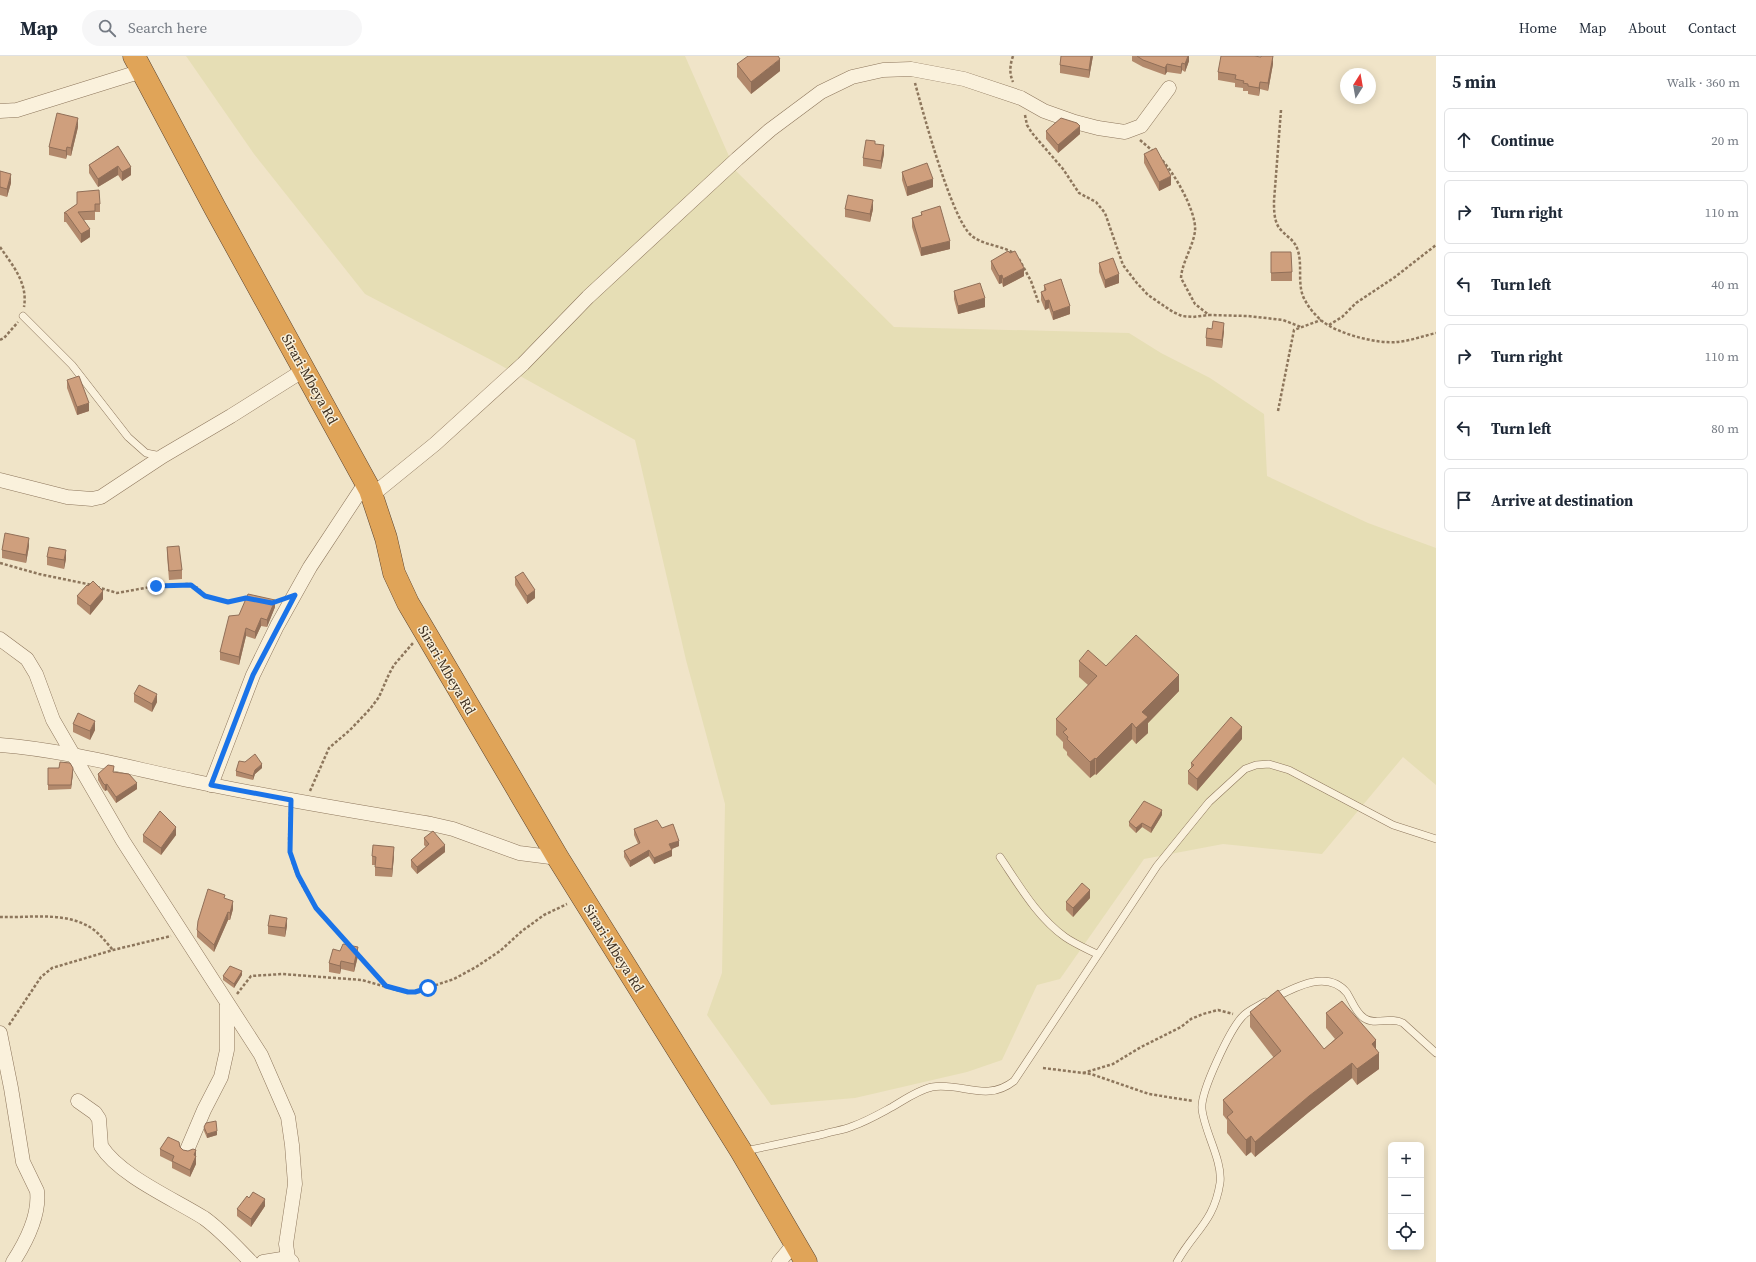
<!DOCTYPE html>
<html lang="en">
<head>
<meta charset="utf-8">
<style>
	:root { --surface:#fff; --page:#f6f6f7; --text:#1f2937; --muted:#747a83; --line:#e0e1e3 }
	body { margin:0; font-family:"Source Serif 4",serif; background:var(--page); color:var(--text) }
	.controls { position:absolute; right:12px; bottom:12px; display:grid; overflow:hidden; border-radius:6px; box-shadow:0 2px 10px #0003 }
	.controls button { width:36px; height:36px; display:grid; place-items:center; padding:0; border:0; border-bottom:1px solid var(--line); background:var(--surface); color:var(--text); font:20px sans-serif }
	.compass { position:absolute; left:1340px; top:12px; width:36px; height:36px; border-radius:50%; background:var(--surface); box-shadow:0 2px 10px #0003; rotate:11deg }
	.stop { position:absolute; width:12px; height:12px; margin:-9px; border:3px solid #1a73e8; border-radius:50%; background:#fff }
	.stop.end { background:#1a73e8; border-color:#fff; box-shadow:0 1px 4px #0008 }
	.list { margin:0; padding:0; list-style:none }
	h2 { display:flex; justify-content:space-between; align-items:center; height:52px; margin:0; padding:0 16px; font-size:17px }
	h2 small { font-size:13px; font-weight:400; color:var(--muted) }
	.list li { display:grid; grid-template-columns:26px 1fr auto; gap:12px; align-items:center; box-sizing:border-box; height:64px; margin:0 8px 8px; padding:0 8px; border:1px solid var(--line); border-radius:6px }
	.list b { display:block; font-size:15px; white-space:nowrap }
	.list em { font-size:13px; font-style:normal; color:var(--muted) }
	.icon { flex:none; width:22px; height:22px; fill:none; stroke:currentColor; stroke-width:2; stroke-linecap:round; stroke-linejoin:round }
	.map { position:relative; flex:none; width:1436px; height:1206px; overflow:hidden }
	header { display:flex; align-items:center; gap:24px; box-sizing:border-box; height:56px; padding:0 20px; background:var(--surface); border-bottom:1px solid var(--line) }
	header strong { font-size:19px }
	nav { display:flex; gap:22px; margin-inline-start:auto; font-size:14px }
	.search { width:280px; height:36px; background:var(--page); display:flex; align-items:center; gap:10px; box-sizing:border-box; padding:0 14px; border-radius:22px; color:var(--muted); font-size:15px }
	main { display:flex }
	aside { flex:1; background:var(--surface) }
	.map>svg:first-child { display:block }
</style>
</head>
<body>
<header>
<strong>Map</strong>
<div class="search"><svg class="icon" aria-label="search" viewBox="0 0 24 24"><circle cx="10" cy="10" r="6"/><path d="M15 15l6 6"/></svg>Search here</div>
<nav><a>Home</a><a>Map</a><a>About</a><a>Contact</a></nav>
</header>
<main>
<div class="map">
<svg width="1436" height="1206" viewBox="0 0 1436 1206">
	<rect width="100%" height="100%" fill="#f0e4c8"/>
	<polygon fill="#e6deb5" points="186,0 685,0 735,114 894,271 1129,277 1161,297 1210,322 1264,358 1267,420 1368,467 1436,492 1436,729 1403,701 1322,798 1223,788 1144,803 1060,923 1037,929 1002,1004 967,1016 855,1042 771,1049 707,959 722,917 725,748 686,604 635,384 493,305 365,238 254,98"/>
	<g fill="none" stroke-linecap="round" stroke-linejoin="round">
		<defs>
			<g id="lane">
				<polyline points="23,260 72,309 128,381 146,397 161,400"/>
				<path d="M1000,801C1019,829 1037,861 1065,881C1075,888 1087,893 1097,898"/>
				<path d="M1274,942C1295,931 1328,913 1347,937C1352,945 1356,957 1364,962C1375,970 1391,960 1403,967L1436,997"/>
				<path d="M744,1095C771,1090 797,1084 824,1078C834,1075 844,1074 853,1070C867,1065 879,1058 892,1051C904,1044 918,1034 932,1031C962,1026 986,1047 1014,1025L1157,810L1209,746L1245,713L1256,709L1269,708L1289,714L1393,769L1436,783"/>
				<path d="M1177,1206C1194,1175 1214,1166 1220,1127C1223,1105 1204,1075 1202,1053C1200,1036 1230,974 1242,961C1248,954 1257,951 1265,946"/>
			</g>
			<g id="street">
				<polyline points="0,55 17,54 142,15"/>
				<polyline points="0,424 67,441 92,443 101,441 163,400 231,360 304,314"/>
				<polyline points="371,440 435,388 523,308 588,241 737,103 770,74 821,36 852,21 883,14 911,13 964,23 1021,42 1044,55 1075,66 1098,72 1125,76 1141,70 1169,32"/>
				<polyline points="0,583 27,603 36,618 53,664 123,785 261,999 288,1061 292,1089 295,1128 286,1188 288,1202 292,1206"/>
				<path d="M0,689C65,694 130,712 193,725C272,742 352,755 431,768L453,773L519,797L558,802"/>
				<polyline points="211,729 253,619 277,570 310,511 366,426"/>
				<path d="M0,977L11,1032L23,1106L37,1135C40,1160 26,1186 13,1206"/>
				<path d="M78,1045L95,1057L99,1063L101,1090C120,1120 174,1143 204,1162C221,1174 236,1191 251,1206"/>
				<polyline points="187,1094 204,1054 221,1021 227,994 227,949"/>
				<polyline points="263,1206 288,1202"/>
				<polyline points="779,1206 794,1188"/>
			</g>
			<polyline id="highway" points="134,0 215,152 370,434 386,482 394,517 408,547 558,802 741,1095 806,1206"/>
		</defs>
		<use href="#lane" stroke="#8d765c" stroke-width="8"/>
		<use href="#street" stroke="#8d765c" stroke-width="15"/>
		<use href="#highway" stroke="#5b4430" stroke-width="23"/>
		<g stroke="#8d765c" stroke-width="2.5" stroke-dasharray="3 2" stroke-linecap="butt">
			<path d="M1013,0C1010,9 1009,17 1013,26"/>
			<path d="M915,27C923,56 952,165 972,180C985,190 1002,189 1015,198"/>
			<path d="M1281,54L1274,145C1274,155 1274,167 1281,174C1288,182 1295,184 1298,195C1303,211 1296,231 1306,246C1309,252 1316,260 1322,265C1338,278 1377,288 1397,286C1410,285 1423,280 1436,277"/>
			<polyline points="1025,59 1027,69 1032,77 1063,113 1079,137 1096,146 1105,157 1123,209 1136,226 1148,239 1173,256 1182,260 1193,261 1209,259"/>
			<polyline points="1140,84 1154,96"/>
			<path d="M1159,101C1173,114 1197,156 1195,175C1193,191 1182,206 1181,222L1195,248L1209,259L1248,260L1283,264L1301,271"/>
			<path d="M0,191C13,210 28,227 24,251"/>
			<polyline points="1019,203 1031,225 1039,248"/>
			<polyline points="1329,269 1342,261 1356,247 1395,221 1436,189"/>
			<polyline points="0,284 4,282 18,266"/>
			<polyline points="1278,355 1294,274 1321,264"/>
			<polyline points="0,507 39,518 92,529"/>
			<polyline points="97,531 117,537 156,530 187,528 198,532 205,540 227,546 249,542"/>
			<polyline points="310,735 329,692 350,674 370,653 379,641 389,618 394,609 413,587"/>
			<path d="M290,756C290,769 288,784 290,796C297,834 327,864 351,892"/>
			<path d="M0,861C27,862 61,856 86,869C97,874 105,885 113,894"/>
			<polyline points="356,897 386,930"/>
			<polyline points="237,938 251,920 282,918 362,924 400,935 415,936 454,923 476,911 500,895 522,875 544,859 567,848"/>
			<polyline points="9,969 41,921 52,912 113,894 171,880"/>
			<polyline points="1043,1012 1091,1018 1149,1038 1193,1045"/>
			<polyline points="1083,1017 1113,1008 1141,991 1181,971 1191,963 1203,958 1218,954 1233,958"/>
		</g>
		<use href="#lane" stroke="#faf1dc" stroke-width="7"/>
		<use href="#street" stroke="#faf1dc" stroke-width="14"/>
		<use href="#highway" stroke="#e0a458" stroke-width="22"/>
	</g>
	<g fill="#b2896c">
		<polygon points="1093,0 1089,22 1060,17 1060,9"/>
		<polygon points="1132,0 1189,0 1189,5 1185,16 1182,14 1181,18 1167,16 1165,19 1143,11 1132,5"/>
		<polygon points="737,8 780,15 751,38 737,21"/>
		<polygon points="1273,8 1268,35 1260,33 1259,40 1248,38 1248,35 1243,35 1243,32 1235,31 1235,27 1218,24 1218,16"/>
		<polygon points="78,71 71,100 67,99 66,103 49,99 49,91"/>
		<polygon points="1046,75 1080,78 1058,97 1046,83"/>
		<polygon points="875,88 884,98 881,113 863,110 863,102"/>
		<polygon points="118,90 131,119 122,125 118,119 98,131 89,117 89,109"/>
		<polygon points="1144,98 1171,129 1159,135 1144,107"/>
		<polygon points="0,115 11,127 7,141 0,139"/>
		<polygon points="902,116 933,131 907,140 902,124"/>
		<polygon points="77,136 100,148 100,156 95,156 95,164 84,164 90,181 81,187 66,166 64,166 64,157 77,148"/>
		<polygon points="845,153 873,153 870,166 845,161"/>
		<polygon points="921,156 950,193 921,200 912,171 912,162 921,160"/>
		<polygon points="1271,196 1292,216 1292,225 1271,225"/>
		<polygon points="991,205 1024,220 1003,231 1002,227 999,228 991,213"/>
		<polygon points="1099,207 1119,227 1105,232 1099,216"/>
		<polygon points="1044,229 1070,258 1053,264 1049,252 1045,254 1041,244 1041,236 1044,235"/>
		<polygon points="954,235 985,251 958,258 954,243"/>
		<polygon points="1224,275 1222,292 1206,290 1206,282"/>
		<polygon points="67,324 89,355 77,359 67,332"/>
		<polygon points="29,490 26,507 2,502 2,494"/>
		<polygon points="167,491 182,514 182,523 169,524 167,499"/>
		<polygon points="47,501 66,503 64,513 47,509"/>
		<polygon points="515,521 535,542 527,548 515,529"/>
		<polygon points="77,540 103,543 90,559 77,548"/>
		<polygon points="275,551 267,571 261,570 255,583 246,580 239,609 220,604 220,596 239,559"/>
		<polygon points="1079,605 1106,610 1179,635 1148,667 1148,677 1136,688 1132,683 1096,719 1095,718 1090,722 1067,699 1067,696 1063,692 1063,686 1056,679 1056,663 1088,629 1079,621"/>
		<polygon points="134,638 157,646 152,656 134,646"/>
		<polygon points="73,668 95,674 90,684 73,676"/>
		<polygon points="1242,683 1197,735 1188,728 1188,715 1191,712 1191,707"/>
		<polygon points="48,712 73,716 71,733 48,734"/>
		<polygon points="262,712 255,718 253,724 236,720 236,715"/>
		<polygon points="114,716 137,733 116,747 107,734 105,735 103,733 98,724 98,718"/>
		<polygon points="1162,759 1151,777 1142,771 1136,777 1129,770 1129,766"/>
		<polygon points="662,772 679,790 672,793 672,800 654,808 649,800 630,811 624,801 624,795 638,788 634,779 634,773"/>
		<polygon points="143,779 176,779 161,799 143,786"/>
		<polygon points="424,782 445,796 417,818 411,811 411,804 426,791 424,789"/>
		<polygon points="372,800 394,800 392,821 375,820 375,809 372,809"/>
		<polygon points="1090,842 1073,861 1066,854 1066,846"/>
		<polygon points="225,843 233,853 230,864 228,864 214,896 197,881 197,874"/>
		<polygon points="268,870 287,870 285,881 268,878"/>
		<polygon points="358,900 354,916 341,913 340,918 329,916 329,907"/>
		<polygon points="242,919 234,932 223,924 223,920"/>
		<polygon points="1250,956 1324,993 1335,983 1326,972 1326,957 1376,993 1379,1013 1357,1029 1352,1022 1309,1056 1255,1101 1251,1096 1246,1100 1227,1077 1227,1064 1223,1059 1223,1044 1274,1002 1250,971"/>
		<polygon points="204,1071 217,1079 207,1082 204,1075"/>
		<polygon points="180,1091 183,1094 188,1095 196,1094 196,1108 190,1121 172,1112 172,1106 160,1100 160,1093"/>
		<polygon points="249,1142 265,1150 251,1171 237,1160 237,1153"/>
	</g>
	<g fill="#916f58">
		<polygon points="1091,0 1093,0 1089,22 1089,14"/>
		<polygon points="1188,0 1189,0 1189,5 1185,16 1185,8"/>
		<polygon points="1273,0 1273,8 1268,35 1268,27"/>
		<polygon points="780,3 780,15 751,38 751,26"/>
		<polygon points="1182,7 1182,14 1181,18 1181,11"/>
		<polygon points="1167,8 1167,16 1165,19 1165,12"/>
		<polygon points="1260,26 1260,33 1259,40 1259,32"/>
		<polygon points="78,62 78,71 71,100 71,92"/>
		<polygon points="1080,70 1080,78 1058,97 1058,89"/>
		<polygon points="884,89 884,98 881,113 881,105"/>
		<polygon points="67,91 67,99 66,103 66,95"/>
		<polygon points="118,110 118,119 98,131 98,123"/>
		<polygon points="131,111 131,119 122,125 122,116"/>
		<polygon points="11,118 11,127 7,141 7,133"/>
		<polygon points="1171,120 1171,129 1159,135 1159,126"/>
		<polygon points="933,123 933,131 907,140 907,131"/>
		<polygon points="873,144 873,153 870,166 870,158"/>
		<polygon points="90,173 90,181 81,187 81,178"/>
		<polygon points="950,185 950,193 921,200 921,192"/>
		<polygon points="1024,212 1024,220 1003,231 1003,223"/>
		<polygon points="1119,218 1119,227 1105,232 1105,224"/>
		<polygon points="1002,219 1002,227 999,228 999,220"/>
		<polygon points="985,242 985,251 958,258 958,250"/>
		<polygon points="1049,244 1049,252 1045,254 1045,245"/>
		<polygon points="1070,250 1070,258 1053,264 1053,256"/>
		<polygon points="1224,267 1224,275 1222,292 1222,284"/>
		<polygon points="89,347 89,355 77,359 77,351"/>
		<polygon points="29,482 29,490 26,507 26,499"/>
		<polygon points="66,494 66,503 64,513 64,504"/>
		<polygon points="535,534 535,542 527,548 527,540"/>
		<polygon points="103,535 103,543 90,559 90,550"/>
		<polygon points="275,544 275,551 267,571 267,564"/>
		<polygon points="261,562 261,570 255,583 255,576"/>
		<polygon points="246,572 246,580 239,609 239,601"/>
		<polygon points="1179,619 1179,635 1148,667 1148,677 1136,688 1136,672 1142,656"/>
		<polygon points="157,638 157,646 152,656 152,648"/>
		<polygon points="95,665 95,674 90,684 90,675"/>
		<polygon points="1132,667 1132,683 1096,719 1096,703"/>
		<polygon points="1242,671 1242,683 1197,735 1197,723"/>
		<polygon points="1095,702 1095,718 1090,722 1090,706"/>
		<polygon points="262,708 262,712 255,718 253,724 253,720 255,714"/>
		<polygon points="73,712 73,716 71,733 71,729"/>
		<polygon points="137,727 137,733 116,747 116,741"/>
		<polygon points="107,728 107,734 105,735 105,729"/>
		<polygon points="1162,754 1162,759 1151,777 1151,772"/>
		<polygon points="1142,767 1142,771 1136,777 1136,772"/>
		<polygon points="176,771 176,779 161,799 161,792"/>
		<polygon points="679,785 679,790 669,794 669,788"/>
		<polygon points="445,789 445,796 417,818 417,811"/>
		<polygon points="394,791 394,800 392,821 392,813"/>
		<polygon points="649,794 649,800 630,811 630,805"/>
		<polygon points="672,794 672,800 654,808 654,802"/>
		<polygon points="1090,834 1090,842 1073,861 1073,852"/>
		<polygon points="233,845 233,853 230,864 230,857"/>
		<polygon points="228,856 228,864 214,896 214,889"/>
		<polygon points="287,862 287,870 285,881 285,872"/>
		<polygon points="358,891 358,900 354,916 354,908"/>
		<polygon points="341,905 341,913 340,918 340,910"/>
		<polygon points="242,915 242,919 234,932 234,928"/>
		<polygon points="1376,984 1376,999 1379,997 1379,1013 1357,1029 1357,1013 1372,988"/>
		<polygon points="1352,1007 1352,1022 1309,1056 1255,1101 1255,1086 1309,1040"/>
		<polygon points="217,1075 217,1079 207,1082 207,1078"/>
		<polygon points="1251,1080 1251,1096 1246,1100 1246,1084"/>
		<polygon points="196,1094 196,1108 190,1121 190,1114 194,1099"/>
		<polygon points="265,1143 265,1150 251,1171 251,1163"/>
	</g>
	<g fill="#cf9f7d" stroke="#916f58">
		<polygon points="748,0 778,0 780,3 751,26 737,8"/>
		<polygon points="1061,0 1091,0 1089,14 1060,9"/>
		<polygon points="1137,0 1188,0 1185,8 1182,7 1181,11 1167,8 1165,12 1143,4"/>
		<polygon points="1221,0 1254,0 1261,1 1261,0 1273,0 1268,27 1260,26 1259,32 1248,30 1248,28 1243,27 1244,25 1235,23 1236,19 1218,16"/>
		<polygon points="57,57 78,62 71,92 67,91 66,95 49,91"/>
		<polygon points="1061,62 1077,67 1080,70 1058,89 1046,75"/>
		<polygon points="866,84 875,85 875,88 884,89 881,105 863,102"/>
		<polygon points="118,90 131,111 122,116 118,110 98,123 89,109"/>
		<polygon points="1156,92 1171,120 1159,126 1144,98"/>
		<polygon points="927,107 933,123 907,131 902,116"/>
		<polygon points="0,115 11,118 7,133 0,131"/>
		<polygon points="99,134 100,148 95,148 95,155 78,156 90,173 81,178 66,157 64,157 77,148 77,136"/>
		<polygon points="848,139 873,144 870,158 845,153"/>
		<polygon points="940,150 950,185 921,192 912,162 922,159 921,156"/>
		<polygon points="1008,195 1010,197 1015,195 1024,212 1003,223 1002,219 999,220 991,205"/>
		<polygon points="1271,196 1291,196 1292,216 1271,217"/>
		<polygon points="1113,202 1119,218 1105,224 1099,207"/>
		<polygon points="1061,223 1070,250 1053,256 1049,244 1045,245 1041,236 1046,234 1044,229"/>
		<polygon points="980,227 985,242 958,250 954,235"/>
		<polygon points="1213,265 1224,267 1222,284 1206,282 1207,272 1212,273"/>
		<polygon points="79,320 89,347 77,351 67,324"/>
		<polygon points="5,477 29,482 26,499 2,494"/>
		<polygon points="179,490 182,514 169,515 167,491"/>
		<polygon points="49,491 66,494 64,504 47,501"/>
		<polygon points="523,516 535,534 527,540 515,521"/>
		<polygon points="93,525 103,535 90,550 77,540 87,529 88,530"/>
		<polygon points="248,538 275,544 267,564 261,562 255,576 246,572 239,601 220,596 229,560 239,559"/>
		<polygon points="1136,579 1179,619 1142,656 1148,661 1136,672 1132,667 1096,703 1095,702 1090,706 1067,683 1068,681 1063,676 1067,673 1056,663 1097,620 1079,605 1088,594 1106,610"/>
		<polygon points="139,629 157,638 152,648 134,638"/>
		<polygon points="78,657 95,665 90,675 73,668"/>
		<polygon points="1231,661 1242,671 1197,723 1188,715 1194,709 1191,707"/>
		<polygon points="255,698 262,708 255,714 253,720 236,715 239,705 245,706"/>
		<polygon points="60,706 70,707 73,712 71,729 48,729 48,712 59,712"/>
		<polygon points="108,709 114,710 113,716 129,718 137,727 116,741 107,728 105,729 103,727 98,718"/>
		<polygon points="1144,745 1162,754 1151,772 1142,767 1136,772 1129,766"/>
		<polygon points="160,755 176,771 161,792 143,779"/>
		<polygon points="657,764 662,772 673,768 679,785 669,788 672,794 654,802 649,794 630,805 624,795 640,787 634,773"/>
		<polygon points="433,775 445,789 417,811 411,804 429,788 424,782"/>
		<polygon points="373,789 394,791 392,813 375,811 376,801 372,800"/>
		<polygon points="1082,827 1090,834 1073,852 1066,846"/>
		<polygon points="208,833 225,839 224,842 233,845 230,857 228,856 214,889 197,874 198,865"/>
		<polygon points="270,859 287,862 285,872 268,870"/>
		<polygon points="343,888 358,891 354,908 341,905 340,910 329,907 333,893 340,895"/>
		<polygon points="230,910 242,915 234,928 223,920"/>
		<polygon points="1278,934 1324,993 1343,977 1326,957 1342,945 1376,984 1372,988 1379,997 1357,1013 1352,1007 1309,1040 1255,1086 1251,1080 1246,1084 1227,1061 1233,1056 1223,1044 1281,995 1250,956"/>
		<polygon points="216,1065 217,1075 207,1078 204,1071 206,1067"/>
		<polygon points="168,1081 179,1086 180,1091 183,1094 188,1095 193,1093 196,1094 194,1099 196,1100 190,1114 172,1105 174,1100 160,1093"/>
		<polygon points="253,1136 265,1143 251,1163 237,1153 247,1140 249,1142"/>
	</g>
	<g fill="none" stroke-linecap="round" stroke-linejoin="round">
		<polyline stroke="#1a73e8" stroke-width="5" points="156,530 191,529 205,540 228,546 246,542 272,547 295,539 253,619 211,729 291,744 290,796 298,819 316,852 386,930 408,936 415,936 428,932"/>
	</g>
	<g text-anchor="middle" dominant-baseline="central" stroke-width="3" stroke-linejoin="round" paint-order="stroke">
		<g font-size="14" fill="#3d2e20" stroke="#f7eed8">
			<text transform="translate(310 323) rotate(61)">Sirari-Mbeya Rd</text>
			<text transform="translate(447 614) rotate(60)">Sirari-Mbeya Rd</text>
			<text transform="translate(614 892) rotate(58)">Sirari-Mbeya Rd</text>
		</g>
	</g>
</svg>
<div class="controls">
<button>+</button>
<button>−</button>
<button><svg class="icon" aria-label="locate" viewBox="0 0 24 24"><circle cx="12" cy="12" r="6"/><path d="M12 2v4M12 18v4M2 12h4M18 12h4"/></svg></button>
</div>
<svg class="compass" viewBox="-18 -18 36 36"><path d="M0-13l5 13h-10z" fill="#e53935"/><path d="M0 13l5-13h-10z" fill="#747a83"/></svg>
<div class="stop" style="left:428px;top:932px"></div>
<div class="stop end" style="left:156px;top:530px"></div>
</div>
<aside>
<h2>5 min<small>Walk · 360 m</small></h2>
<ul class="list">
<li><svg class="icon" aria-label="ahead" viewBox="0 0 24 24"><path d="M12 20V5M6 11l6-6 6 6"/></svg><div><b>Continue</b></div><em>20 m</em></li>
<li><svg class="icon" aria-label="right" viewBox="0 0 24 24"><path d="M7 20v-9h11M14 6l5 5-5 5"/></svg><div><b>Turn right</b></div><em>110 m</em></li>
<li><svg class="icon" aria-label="left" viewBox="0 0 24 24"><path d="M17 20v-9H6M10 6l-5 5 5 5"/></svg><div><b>Turn left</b></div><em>40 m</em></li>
<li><svg class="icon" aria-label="right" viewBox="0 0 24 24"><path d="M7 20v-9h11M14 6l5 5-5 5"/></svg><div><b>Turn right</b></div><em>110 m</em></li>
<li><svg class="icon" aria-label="left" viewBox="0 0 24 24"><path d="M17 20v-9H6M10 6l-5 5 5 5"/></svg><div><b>Turn left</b></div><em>80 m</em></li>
<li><svg class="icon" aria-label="arrive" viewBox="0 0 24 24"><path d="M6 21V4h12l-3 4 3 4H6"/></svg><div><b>Arrive at destination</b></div></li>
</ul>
</aside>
</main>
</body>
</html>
